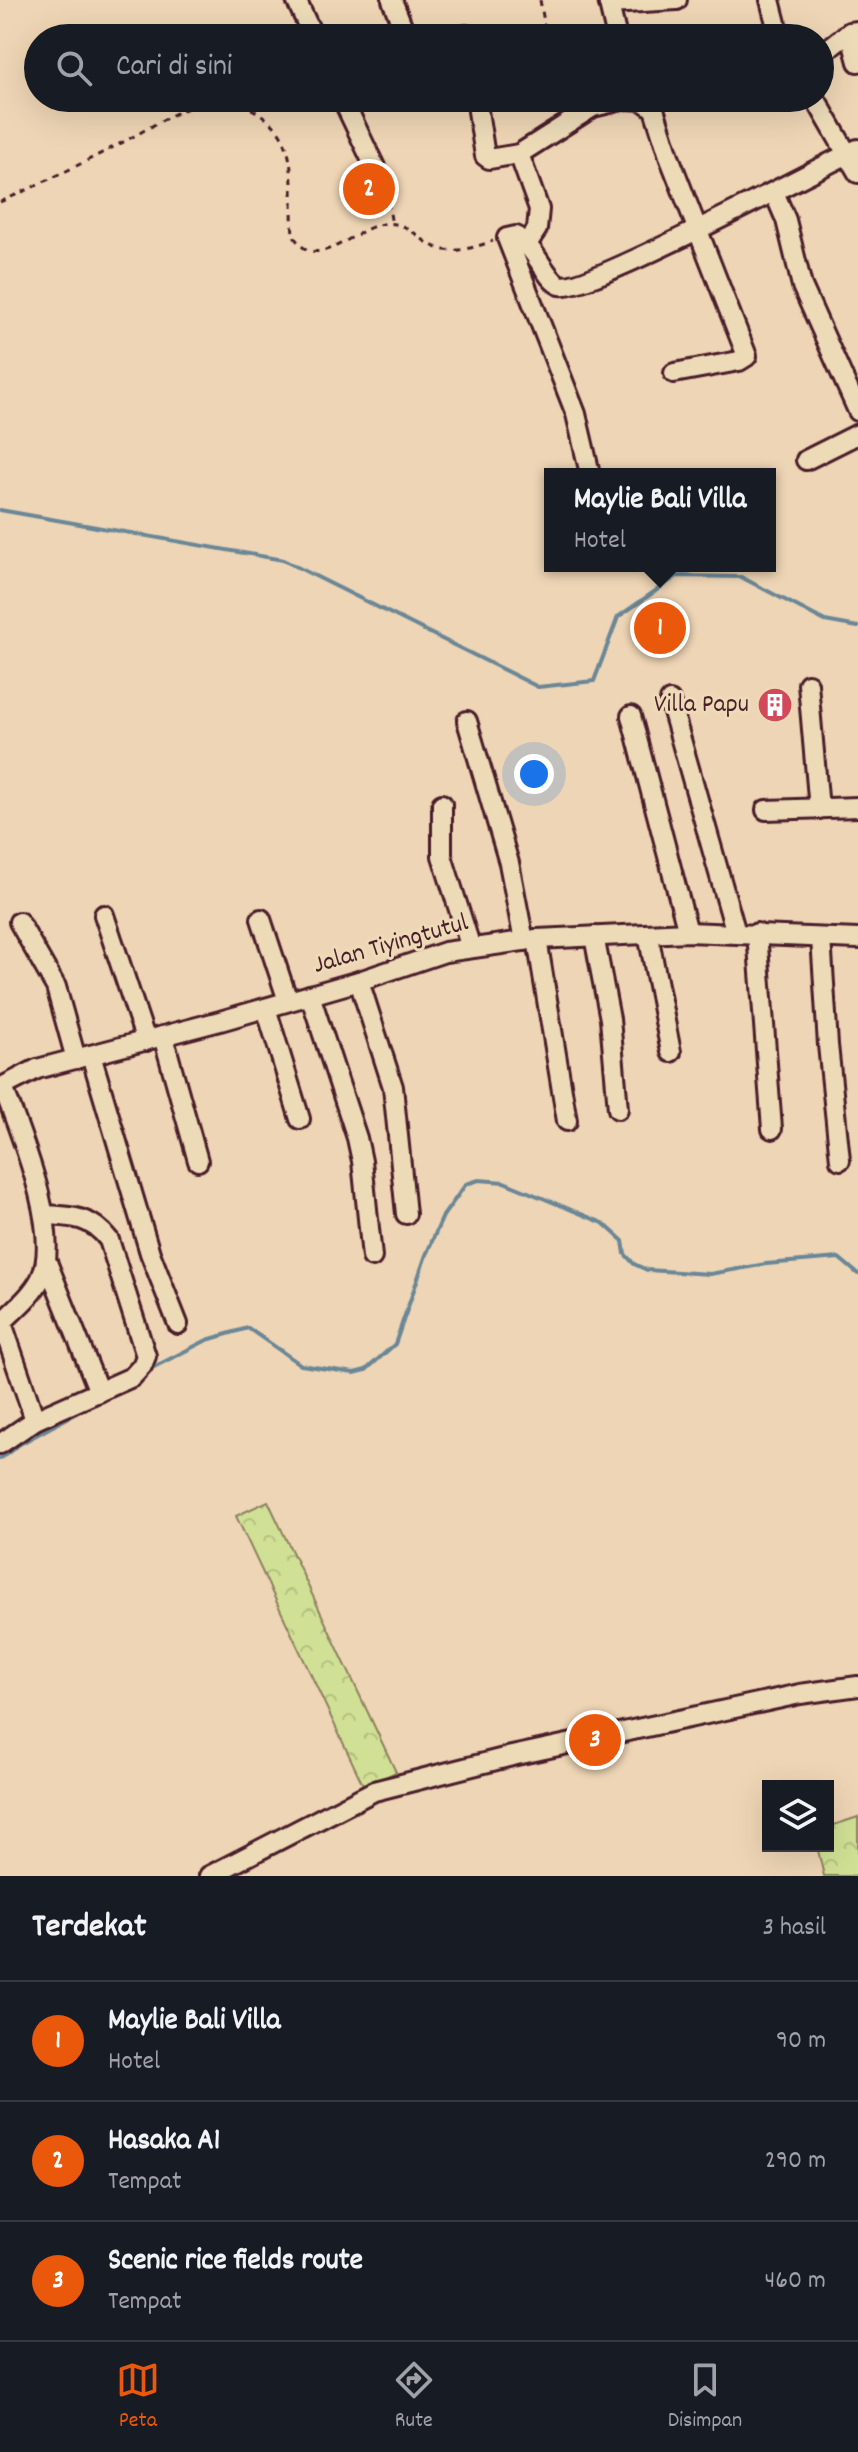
<!DOCTYPE html>
<html lang="id">
<head>
<meta charset="utf-8">
<style>
	:root { --surface:#171b24; --page:#242831; --text:#f1f3f6; --muted:#9ea1a6; --line:#363941; --accent:#ea580c }
	body { margin:0; font-family:Dekko,sans-serif; background:var(--page); color:var(--text) }
	.controls { position:absolute; right:24px; bottom:24px; display:grid; overflow:hidden; border-radius:0px; box-shadow:0 8px 32px #0002 }
	.controls button { width:72px; height:72px; display:grid; place-items:center; padding:0; border:0; border-bottom:2px solid var(--line); background:var(--surface); color:var(--text); font:40px sans-serif }
	.you { position:absolute; left:534px; top:774px; width:28px; height:28px; margin:-20px; border:6px solid #fff; border-radius:50%; background:#1a73e8; box-shadow:0 0 0 12px #1a73e833 }
	.badge { display:grid; place-items:center; width:52px; height:52px; border-radius:50%; background:var(--accent); color:#fff; font-size:26px; font-weight:700 }
	.pin { position:absolute; translate:-50% -50%; border:4px solid #fff; box-shadow:0 2px 8px #0006 }
	.popup { position:absolute; left:544px; top:468px; width:232px; height:104px; box-sizing:border-box; display:grid; place-content:center; border-radius:0px; background:var(--surface); filter:drop-shadow(0 2px 6px #0005); font-size:26px; white-space:nowrap; color:var(--muted) }
	.popup b { font-size:30px; color:var(--text) }
	.popup::after { content:''; position:absolute; left:50%; top:100%; margin-left:-16px; border:16px solid transparent; border-top-color:var(--surface) }
	.list { margin:0; padding:0; list-style:none }
	h2 { display:flex; justify-content:space-between; align-items:center; height:104px; margin:0; padding:0 32px; font-size:34px }
	h2 small { font-size:26px; font-weight:400; color:var(--muted) }
	.list li { display:grid; grid-template-columns:52px 1fr auto; gap:24px; align-items:center; box-sizing:border-box; height:120px; padding:0 32px; border-top:2px solid var(--line) }
	.list b { display:block; font-size:30px; white-space:nowrap }
	.list p { margin:0; font-size:26px; white-space:nowrap; color:var(--muted) }
	.list em { font-size:26px; font-style:normal; color:var(--muted) }
	.icon { flex:none; width:44px; height:44px; fill:none; stroke:currentColor; stroke-width:2; stroke-linecap:round; stroke-linejoin:round }
	.map { position:relative; flex:none; width:858px; height:1876px; overflow:hidden }
	.search { position:absolute; background:var(--surface); box-shadow:0 8px 32px #0002; left:24px; right:24px; top:24px; height:88px; display:flex; align-items:center; gap:20px; box-sizing:border-box; padding:0 28px; border-radius:44px; color:var(--muted); font-size:30px }
	.sheet { height:464px; background:var(--surface) }
	nav { display:flex; justify-content:space-around; align-items:center; box-sizing:border-box; height:112px; border-top:2px solid var(--line); background:var(--surface); font-size:22px; color:var(--muted) }
	nav a { display:grid; justify-items:center; gap:4px }
	nav .on { color:var(--accent) }
	.map>svg:first-child { display:block }
</style>
</head>
<body>
<div class="map">
<svg width="858" height="1876" viewBox="0 0 858 1876">
	<defs>
		<pattern id="forest-crowns" width="20" height="18" patternUnits="userSpaceOnUse" patternTransform="scale(2)"><rect width="20" height="18" fill="#d0e195"/><path d="M2 6a3 3 0 1 1 6 0M12 15a3 3 0 1 1 6 0" fill="none" stroke="#b4c181"/></pattern>
	</defs>
	<rect width="100%" height="100%" fill="#eed5b5"/>
	<filter id="ink" filterUnits="userSpaceOnUse"><feTurbulence type="fractalNoise" baseFrequency=".0125" numOctaves="2"/><feDisplacementMap in="SourceGraphic" scale="16" xChannelSelector="R" yChannelSelector="G"/><feConvolveMatrix kernelMatrix="1 2 1 2 8 2 1 2 1" color-interpolation-filters="sRGB"/></filter>
	<g filter="url(#ink)">
		<g fill="url(#forest-crowns)" stroke="#8d8060" stroke-width="2">
			<polygon points="268,1501 396,1772 364,1787 236,1516"/>
			<polygon points="858,1817 858,1876 824,1876 817,1846 828,1846 828,1827"/>
		</g>
		<g fill="none" stroke-linecap="round" stroke-linejoin="round">
			<g stroke="#6a8797" stroke-width="4">
				<polyline points="0,510 283,560 538,687 594,681 618,617 677,576 741,577 825,621 858,627"/>
				<polyline points="148,1370 207,1340 248,1328 301,1365 354,1373 366,1370 395,1344 426,1255 443,1216 466,1184 479,1180 504,1182 603,1223 623,1241 625,1254 634,1264 647,1270 710,1274 766,1264 839,1258 858,1274"/>
				<polyline points="0,1459 20,1444 93,1404"/>
			</g>
			<defs>
				<g id="minor">
					<polyline points="296,0 314,38"/>
					<polyline points="392,0 407,38"/>
					<polyline points="608,0 617,38"/>
					<polyline points="770,0 778,31 782,38"/>
					<polyline points="609,4 677,0"/>
					<polyline points="850,32 858,62"/>
					<polyline points="466,35 466,38"/>
					<polyline points="820,55 850,32 858,31"/>
					<polyline points="342,98 384,186"/>
					<polyline points="476,98 485,156 489,159 519,154 593,107 626,99 642,100 654,109 670,159 747,356 739,361 674,373"/>
					<polyline points="815,98 858,173"/>
					<polyline points="519,154 539,209 537,229 528,243"/>
					<polyline points="774,192 786,220 802,286 858,411"/>
					<polyline points="806,460 858,434"/>
					<path d="M590,474L576,414L507,238L516,236C536,247 546,280 560,285C585,293 819,167 858,149"/>
					<polyline points="808,684 819,809"/>
					<polyline points="670,701 736,933"/>
					<polyline points="631,716 688,932"/>
					<polyline points="467,721 509,863 524,941"/>
					<polyline points="442,804 442,856 471,948"/>
					<polyline points="766,810 858,807"/>
					<polyline points="104,915 146,1041"/>
					<polyline points="261,919 288,1001"/>
					<polyline points="19,922 56,987 76,1059"/>
					<polyline points="757,933 772,1129"/>
					<polyline points="648,934 671,1052"/>
					<polyline points="594,936 610,1019 618,1109"/>
					<polyline points="821,938 828,1045 840,1160"/>
					<polyline points="537,939 567,1121"/>
					<polyline points="359,981 393,1087 406,1214"/>
					<polyline points="310,995 357,1138 362,1161 372,1257"/>
					<polyline points="266,1008 300,1119"/>
					<polyline points="163,1036 198,1161"/>
					<polyline points="91,1055 150,1253 178,1324"/>
					<polyline points="0,1088 37,1069 220,1021 359,981 445,952 537,939 688,932 858,939"/>
					<polyline points="47,1262 99,1392"/>
					<polyline points="2,1323 35,1420"/>
					<path d="M0,1324C14,1310 32,1296 41,1278C62,1233 20,1133 3,1087"/>
					<path d="M0,1444L35,1420L132,1377L142,1366L146,1356L109,1240C92,1217 72,1216 45,1215"/>
					<polyline points="209,1876 374,1791 512,1756 800,1694 858,1686"/>
				</g>
			</defs>
			<use href="#minor" stroke="#4a1f2b" stroke-width="24"/>
			<g stroke="#4a1f2b" stroke-width="3" stroke-dasharray="6 6" stroke-linecap="butt">
				<polyline points="540,0 547,38"/>
				<polyline points="565,98 568,107"/>
				<path d="M0,202C43,183 85,162 127,140C153,126 180,108 209,101C234,95 271,115 282,137C297,165 290,203 293,234C313,275 351,232 378,225C412,217 417,245 445,250C461,252 478,246 493,241"/>
				<polyline points="388,202 392,225"/>
			</g>
			<use href="#minor" stroke="#eddbb8" stroke-width="18"/>
		</g>
	</g>
	<defs>
		<symbol id="building-disc" viewBox="-11 -11 22 22"><circle r="9.5" fill="#d1495b" stroke="#eddbb8"/><path d="M-4-6H4V6H1V3H-1V6H-4ZM-2.5-4.3h1.7v1.8h-1.7ZM.8-4.3h1.7v1.8H.8ZM-2.5-1h1.7V.8h-1.7ZM.8-1h1.7V.8H.8Z" fill="#fff"/></symbol>
	</defs>
	<g fill-rule="evenodd">
		<use href="#building-disc" x="755" y="685" width="40" height="40"/>
	</g>
	<g text-anchor="middle" dominant-baseline="central" stroke-width="6" stroke-linejoin="round" paint-order="stroke">
		<g font-size="26" fill="#4a1f2b" stroke="#eddbb8" text-anchor="end">
			<text x="749" y="705">Villa Papu</text>
		</g>
		<g font-size="26" fill="#4a1f2b" stroke="#eddbb8">
			<text transform="translate(391 945) rotate(-16)">Jalan Tiyingtutul</text>
		</g>
	</g>
</svg>
<div class="controls">
<button><svg class="icon" aria-label="layers" viewBox="0 0 24 24"><path d="M12 4l9 5-9 5-9-5zM3 14l9 5 9-5"/></svg></button>
</div>
<div class="you"></div>
<div class="pin badge" style="left:660px;top:628px">1</div>
<div class="popup"><b>Maylie Bali Villa</b>Hotel</div>
<div class="pin badge" style="left:369px;top:189px">2</div>
<div class="pin badge" style="left:595px;top:1740px">3</div>
<div class="search"><svg class="icon" aria-label="search" viewBox="0 0 24 24"><circle cx="10" cy="10" r="6"/><path d="M15 15l6 6"/></svg>Cari di sini</div>
</div>
<section class="sheet">
<h2>Terdekat<small>3 hasil</small></h2>
<ul class="list">
<li><span class="badge">1</span><div><b>Maylie Bali Villa</b><p>Hotel</p></div><em>90 m</em></li>
<li><span class="badge">2</span><div><b>Hasaka A1</b><p>Tempat</p></div><em>290 m</em></li>
<li><span class="badge">3</span><div><b>Scenic rice fields route</b><p>Tempat</p></div><em>460 m</em></li>
</ul>
</section>
<nav>
<a class="on"><svg class="icon" aria-label="map" viewBox="0 0 24 24"><path d="M3 6l6-2 6 2 6-2v14l-6 2-6-2-6 2zM9 4v14M15 6v14"/></svg>Peta</a>
<a><svg class="icon" aria-label="directions" viewBox="0 0 24 24"><path d="M12 3l9 9-9 9-9-9zM9 14v-3h6M13 9l2 2-2 2"/></svg>Rute</a>
<a><svg class="icon" aria-label="saved" viewBox="0 0 24 24"><path d="M7 4h10v16l-5-4-5 4z"/></svg>Disimpan</a>
</nav>
</body>
</html>
